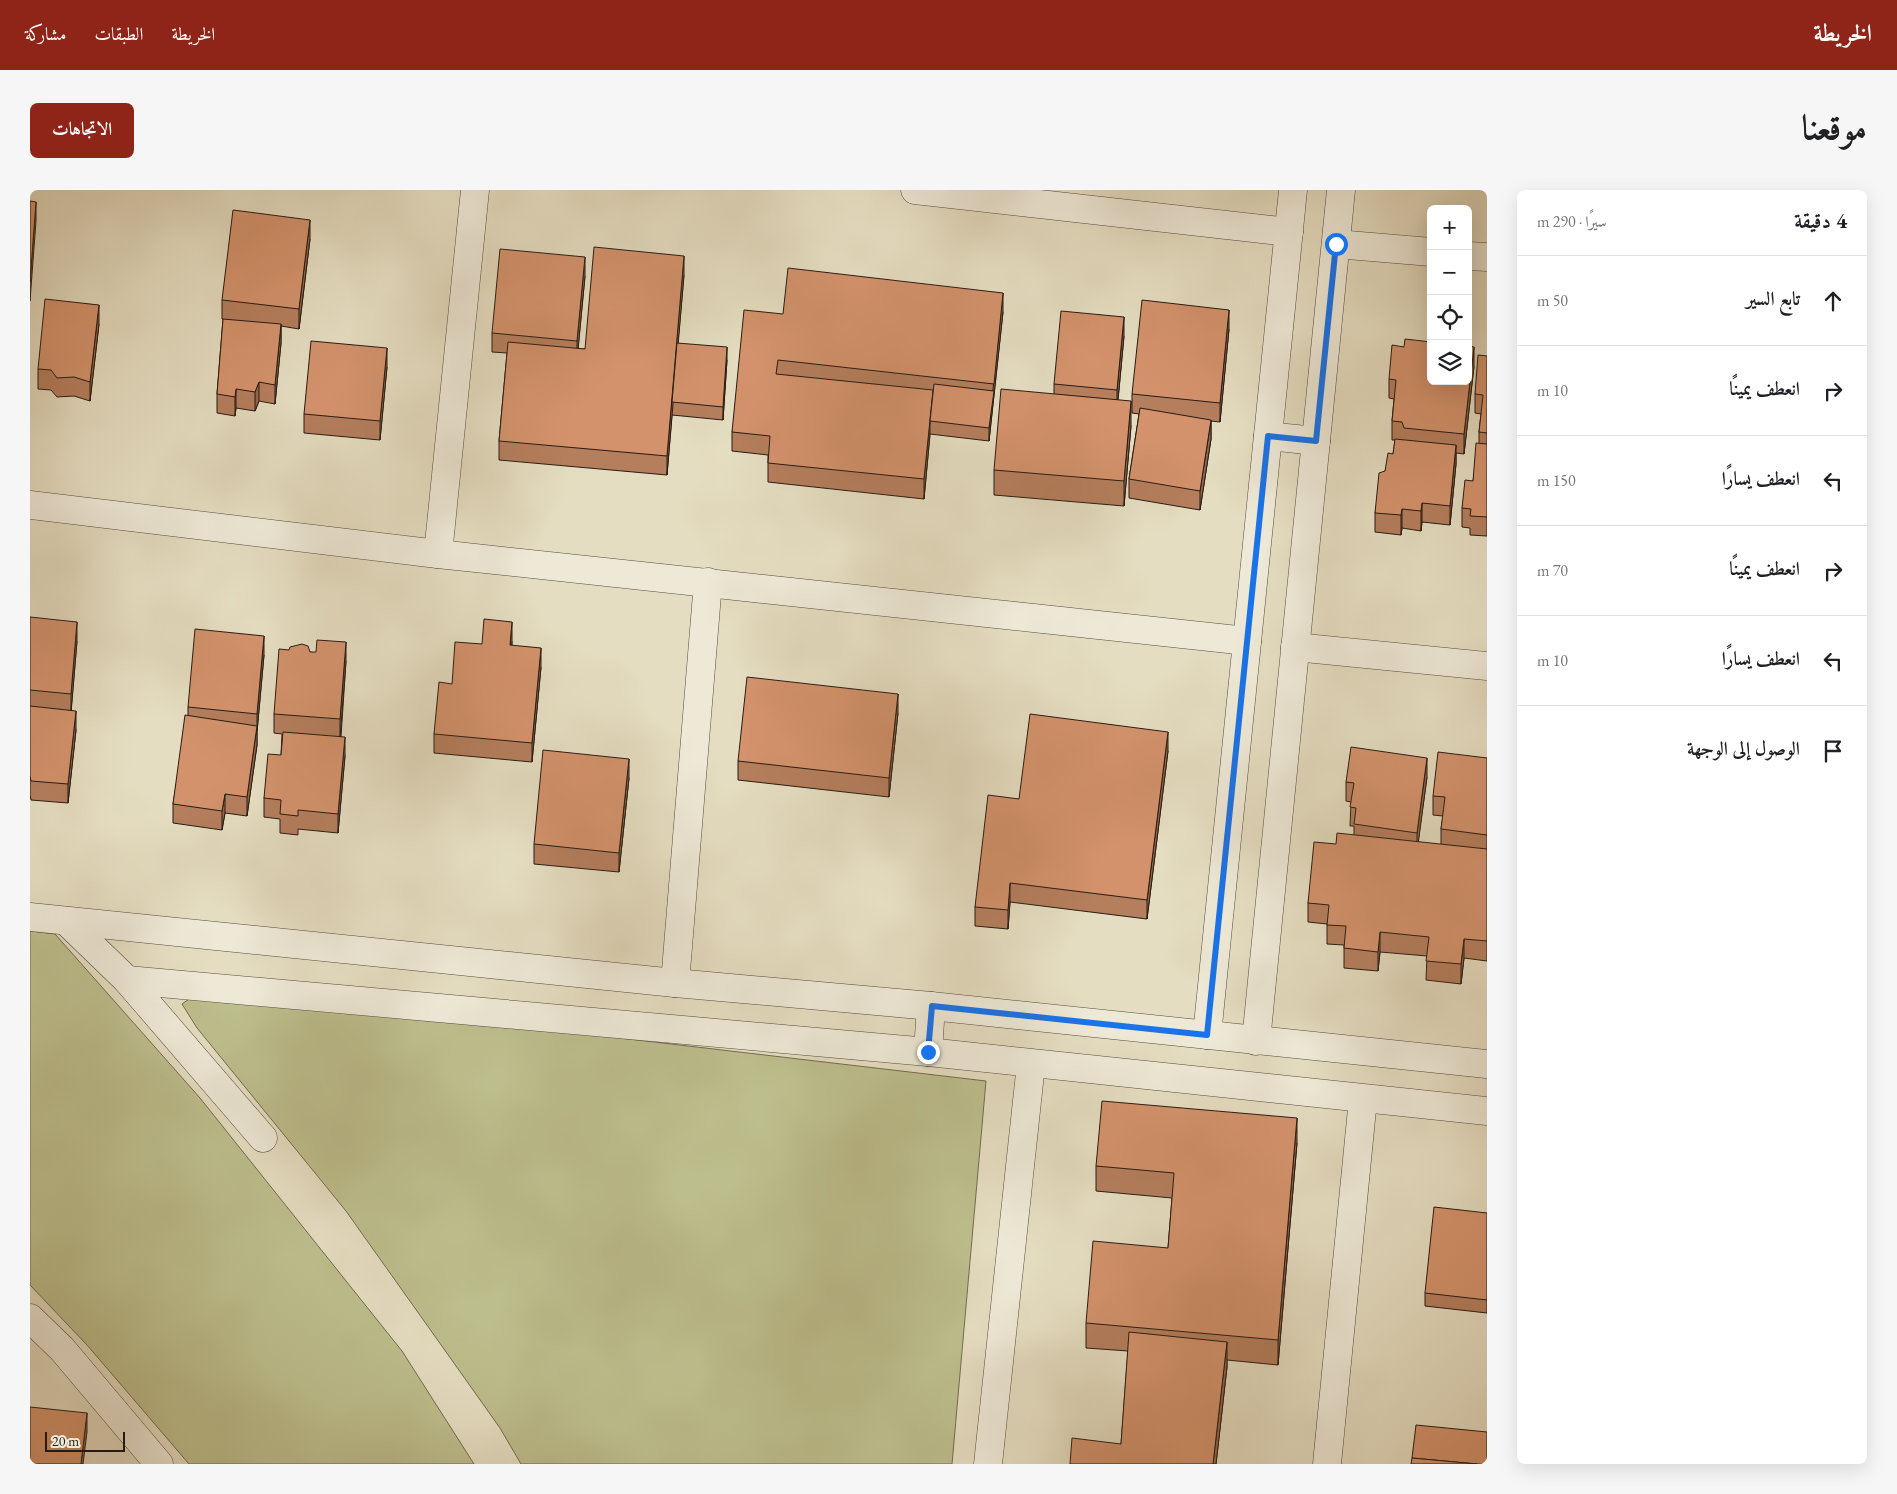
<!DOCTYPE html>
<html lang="ar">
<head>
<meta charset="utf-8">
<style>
	:root { --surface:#fff; --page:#f6f6f6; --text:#202124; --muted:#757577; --line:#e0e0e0; --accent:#8f2418 }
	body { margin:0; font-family:"EB Garamond",Amiri,serif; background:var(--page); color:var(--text); direction:rtl }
	.controls { position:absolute; right:15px; top:15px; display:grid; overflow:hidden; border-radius:8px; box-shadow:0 5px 20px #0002 }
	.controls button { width:45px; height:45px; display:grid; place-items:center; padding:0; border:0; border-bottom:1px solid var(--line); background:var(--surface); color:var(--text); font:25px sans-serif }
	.scale { position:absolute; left:15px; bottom:12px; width:80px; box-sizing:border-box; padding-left:5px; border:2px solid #271b14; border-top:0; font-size:14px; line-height:18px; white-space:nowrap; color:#271b14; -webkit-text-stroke:4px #eee9d7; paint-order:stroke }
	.stop { position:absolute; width:15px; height:15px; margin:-11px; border:4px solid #1a73e8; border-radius:50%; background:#fff }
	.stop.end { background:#1a73e8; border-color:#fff; box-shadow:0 1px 5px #0008 }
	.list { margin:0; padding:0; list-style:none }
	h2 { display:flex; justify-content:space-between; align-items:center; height:65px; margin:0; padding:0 20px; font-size:21px }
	h2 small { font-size:16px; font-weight:400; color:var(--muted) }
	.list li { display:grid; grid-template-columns:32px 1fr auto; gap:15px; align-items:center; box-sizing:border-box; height:90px; padding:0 20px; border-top:1px solid var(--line) }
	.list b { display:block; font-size:19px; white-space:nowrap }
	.list em { font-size:16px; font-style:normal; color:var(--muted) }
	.icon { flex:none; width:28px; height:28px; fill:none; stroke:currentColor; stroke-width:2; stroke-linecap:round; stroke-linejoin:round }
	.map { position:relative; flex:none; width:1457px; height:1274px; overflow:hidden; direction:ltr; border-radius:8px }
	header { display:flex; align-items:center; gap:30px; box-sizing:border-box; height:70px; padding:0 25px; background:var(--accent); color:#fff }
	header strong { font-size:24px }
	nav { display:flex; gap:28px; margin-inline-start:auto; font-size:18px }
	.intro { display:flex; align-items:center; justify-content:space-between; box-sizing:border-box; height:120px; padding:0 30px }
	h1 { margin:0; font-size:35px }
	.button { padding:12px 22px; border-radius:8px; background:var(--accent); color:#fff; font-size:18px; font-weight:700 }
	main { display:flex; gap:30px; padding:0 30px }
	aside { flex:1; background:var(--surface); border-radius:8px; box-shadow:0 5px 20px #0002 }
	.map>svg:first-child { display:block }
</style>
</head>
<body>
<header>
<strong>الخريطة</strong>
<nav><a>الخريطة</a><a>الطبقات</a><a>مشاركة</a></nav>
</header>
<div class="intro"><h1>موقعنا</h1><a class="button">الاتجاهات</a></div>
<main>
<aside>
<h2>4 دقيقة<small>سيرًا · 290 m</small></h2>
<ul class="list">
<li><svg class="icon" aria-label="ahead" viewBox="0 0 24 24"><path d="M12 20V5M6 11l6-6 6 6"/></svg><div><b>تابع السير</b></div><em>50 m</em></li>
<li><svg class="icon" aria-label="right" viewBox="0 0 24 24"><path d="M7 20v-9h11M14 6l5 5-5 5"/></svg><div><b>انعطف يمينًا</b></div><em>10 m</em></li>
<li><svg class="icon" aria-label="left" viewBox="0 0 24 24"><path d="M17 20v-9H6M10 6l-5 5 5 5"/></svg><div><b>انعطف يسارًا</b></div><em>150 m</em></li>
<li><svg class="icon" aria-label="right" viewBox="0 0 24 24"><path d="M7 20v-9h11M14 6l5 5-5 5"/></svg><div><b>انعطف يمينًا</b></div><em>70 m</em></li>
<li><svg class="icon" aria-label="left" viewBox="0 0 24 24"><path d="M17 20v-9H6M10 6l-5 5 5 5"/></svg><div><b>انعطف يسارًا</b></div><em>10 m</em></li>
<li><svg class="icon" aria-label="arrive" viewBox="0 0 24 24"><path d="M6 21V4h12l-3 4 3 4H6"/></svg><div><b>الوصول إلى الوجهة</b></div></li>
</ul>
</aside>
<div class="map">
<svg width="1457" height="1274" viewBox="0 0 1457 1274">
	<rect width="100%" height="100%" fill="#e5ddc1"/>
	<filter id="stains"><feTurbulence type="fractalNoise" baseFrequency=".004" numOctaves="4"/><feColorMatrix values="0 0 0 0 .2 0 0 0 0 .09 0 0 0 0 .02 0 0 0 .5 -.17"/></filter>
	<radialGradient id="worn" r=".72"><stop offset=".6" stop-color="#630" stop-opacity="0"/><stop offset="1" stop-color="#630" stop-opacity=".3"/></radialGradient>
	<g fill="#bdbe8d" stroke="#726c50">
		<polygon points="0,741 25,744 170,908 372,1161 444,1274 159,1274 57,1155 0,1095"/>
		<polygon points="173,799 956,891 922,1274 491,1274 470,1238 316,1021 167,838 152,814"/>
	</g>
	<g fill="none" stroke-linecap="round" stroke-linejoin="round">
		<defs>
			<g id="minor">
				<polyline points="885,0 1259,42"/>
				<polyline points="1306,54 1401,62"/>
				<polyline points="1438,66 1457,67"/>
				<polyline points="1238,246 1286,251"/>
				<polyline points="0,315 408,364 1217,451"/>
				<polyline points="408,364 445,0"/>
				<polyline points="1265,457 1457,476"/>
				<polyline points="0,727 645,793 901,816 1457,874"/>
				<polyline points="36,731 97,790 233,948"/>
				<polyline points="97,790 898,862 1457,921"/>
				<polyline points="645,793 678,392"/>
				<polyline points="1177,845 1263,0"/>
				<polyline points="1226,851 1311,0"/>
				<polyline points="898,862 901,816"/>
				<polyline points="0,1128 32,1159 129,1274"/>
				<polyline points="958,1274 1001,874"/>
				<polyline points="1297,1274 1333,909"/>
			</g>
		</defs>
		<use href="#minor" stroke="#564c3f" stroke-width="29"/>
		<use href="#minor" stroke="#eee9d7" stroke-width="28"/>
	</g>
	<g fill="#b57e5d" stroke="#271b14">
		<polygon points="280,49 269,139 251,136 251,153 245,214 229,211 225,221 206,218 205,226 187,223 187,204 193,129 192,129 192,110"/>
		<polygon points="654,85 648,153 697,170 693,230 642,225 637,285 469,270 469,251 477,163 462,162 462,143 555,86 548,159 555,159"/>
		<polygon points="973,122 959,251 900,244 894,309 738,292 738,265 702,261 702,242 753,124"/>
		<polygon points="69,134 60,211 44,206 27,207 21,200 8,199 8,179"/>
		<polygon points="1199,139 1190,232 1181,231 1181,249 1170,320 1099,308 1099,289 1109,224 1102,223 1102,204"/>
		<polygon points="1094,146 1088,210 1101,236 1094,316 964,305 964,280 1024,204 1024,194"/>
		<polygon points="1457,166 1457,346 1440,345 1440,338 1432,337 1432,318 1443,291 1449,253 1449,242 1451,224 1445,223 1445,204"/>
		<polygon points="1444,176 1434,264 1426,263 1426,274 1420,335 1392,332 1391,341 1372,338 1371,345 1345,342 1345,323 1355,281 1363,264 1365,250 1362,250 1362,231 1364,209 1359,208 1359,189"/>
		<polygon points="357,177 350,250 274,243 274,224"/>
		<polygon points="0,427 47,451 41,521 46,540 38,613 1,610 0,605"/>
		<polygon points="482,451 482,455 511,477 502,572 404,563 404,544 422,494 452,454"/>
		<polygon points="280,462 316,471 311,547 315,566 308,643 268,639 268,645 250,643 250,629 234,627 234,608 251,565 252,544 244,543 244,524"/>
		<polygon points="234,465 227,542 227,555 217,626 195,623 192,640 143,633 143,614 158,526 158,517"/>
		<polygon points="868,523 859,607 708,590 708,571"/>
		<polygon points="1138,561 1117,729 980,712 978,739 945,736 945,717 989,609"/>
		<polygon points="1457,568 1457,771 1434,768 1431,794 1396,790 1397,766 1350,762 1348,781 1314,778 1314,755 1297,754 1297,734 1278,732 1278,713 1306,654 1324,645 1324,636 1320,636 1321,612 1316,611 1316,592 1397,587 1388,652 1411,655 1411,639 1413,626 1403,625 1403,606"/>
		<polygon points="599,588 589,682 504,674 504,654"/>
		<polygon points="1267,953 1248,1175 1197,1170 1197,1177 1186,1274 1040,1274 1091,1254 1098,1161 1056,1158 1056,1133 1138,1058 1142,1008 1066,1001 1066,976"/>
		<polygon points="1457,1023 1457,1123 1395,1116 1395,1103"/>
	</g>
	<g fill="#94664c" stroke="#271b14">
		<polygon points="6,12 6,31 0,111 0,92"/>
		<polygon points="280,30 280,49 269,139 269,119"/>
		<polygon points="654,66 654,85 637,285 637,266"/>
		<polygon points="555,67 555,86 547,170 547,151"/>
		<polygon points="973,103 973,122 959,251 959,238"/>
		<polygon points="69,115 69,134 60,211 60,192"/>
		<polygon points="1199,120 1199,139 1190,232 1190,213"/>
		<polygon points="1094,127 1094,146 1087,220 1087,200"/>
		<polygon points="251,134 251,153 245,214 245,195"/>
		<polygon points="697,157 697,170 693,230 693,217"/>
		<polygon points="1444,157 1444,176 1434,264 1434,244"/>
		<polygon points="357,158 357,177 350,250 350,231"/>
		<polygon points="229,192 229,211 225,221 225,202"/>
		<polygon points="206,199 206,218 205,226 205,207"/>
		<polygon points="903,200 900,231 900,244 894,309 894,289"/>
		<polygon points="1101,211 1101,236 1094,316 1094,291"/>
		<polygon points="1181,230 1181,249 1170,320 1170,301"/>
		<polygon points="1426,255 1426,274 1420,335 1420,316"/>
		<polygon points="1392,313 1392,332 1391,341 1391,321"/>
		<polygon points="1372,319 1372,338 1371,345 1371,325"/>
		<polygon points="47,432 47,451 41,523 41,504"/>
		<polygon points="482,432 482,451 480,474 480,455"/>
		<polygon points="234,446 234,465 227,542 227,555 217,626 217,607 227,536 227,524"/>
		<polygon points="316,452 316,471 310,548 310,529"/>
		<polygon points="511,458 511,477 502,572 502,553"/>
		<polygon points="868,504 868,523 859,607 859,588"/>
		<polygon points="46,521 46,540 38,613 38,594"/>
		<polygon points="1138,542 1138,561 1117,729 1117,710"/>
		<polygon points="315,547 315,566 308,643 308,624"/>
		<polygon points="1397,568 1397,587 1387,662 1387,643"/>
		<polygon points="599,569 599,588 589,682 589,663"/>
		<polygon points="195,604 195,623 192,640 192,621"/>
		<polygon points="980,693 980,712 978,739 978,720"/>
		<polygon points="1350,742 1350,762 1348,781 1348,762"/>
		<polygon points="1434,749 1434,768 1431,794 1431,774"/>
		<polygon points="1267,928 1267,953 1248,1175 1248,1150"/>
		<polygon points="1197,1152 1197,1177 1186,1274 1183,1274"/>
		<polygon points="57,1223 57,1242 53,1274 51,1274"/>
	</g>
	<g fill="#d3926c" stroke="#271b14">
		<polygon points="0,11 6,12 0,92"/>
		<polygon points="203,20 280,30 269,119 192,110"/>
		<polygon points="564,57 654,66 637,266 469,251 478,152 555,159"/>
		<polygon points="470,59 555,67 547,151 462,143"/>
		<polygon points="758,78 973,103 964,194 748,170 746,184 903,200 894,289 738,273 740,246 702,242 714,120 753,124"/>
		<polygon points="15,109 69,115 60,192 44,187 27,188 21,180 8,179"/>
		<polygon points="1112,110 1199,120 1190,213 1102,204"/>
		<polygon points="1031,121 1094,127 1087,200 1024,194"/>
		<polygon points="193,129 251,134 245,195 229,192 225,202 206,199 205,207 187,204"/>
		<polygon points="1375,149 1401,152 1401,191 1438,191 1438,156 1444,157 1434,244 1374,238 1372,232 1362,231 1366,190 1359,189 1362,155 1374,157"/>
		<polygon points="281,151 357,158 350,231 274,224"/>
		<polygon points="647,153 697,157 693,217 642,212"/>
		<polygon points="1448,165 1457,166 1457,243 1449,242 1453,205 1445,204"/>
		<polygon points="904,194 964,201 959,238 900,231"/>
		<polygon points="971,199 1101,211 1094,291 964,280"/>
		<polygon points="1110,218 1181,230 1170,301 1099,289"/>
		<polygon points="1365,249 1426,255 1420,316 1392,313 1391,321 1372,319 1371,325 1345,323 1349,283 1355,281 1358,263 1363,264"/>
		<polygon points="1446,253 1457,254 1457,327 1440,326 1441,319 1432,318 1435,290 1443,291"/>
		<polygon points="0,427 47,432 41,504 0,500"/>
		<polygon points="454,429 482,432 480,455 511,458 502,553 404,544 409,492 422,494 425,452 452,454"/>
		<polygon points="165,439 234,446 227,524 158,517"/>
		<polygon points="287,450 316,452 310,529 244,524 249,459 259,460 260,457 272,454 278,456 280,462 286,462"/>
		<polygon points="717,487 868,504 859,588 708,571"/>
		<polygon points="0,516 46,521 38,594 1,591 0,586"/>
		<polygon points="1000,524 1138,542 1117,710 980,693 978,720 945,717 958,605 989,609"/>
		<polygon points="155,525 227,536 217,607 195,604 192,621 143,614"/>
		<polygon points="253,542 315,547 308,624 268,620 268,626 250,624 251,610 234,608 238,564 251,565"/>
		<polygon points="1321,557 1397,568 1387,643 1324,634 1326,618 1320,617 1324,593 1316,592"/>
		<polygon points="513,560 599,569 589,663 504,654"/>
		<polygon points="1408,562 1457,568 1457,645 1411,639 1415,607 1403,606"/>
		<polygon points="1307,643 1457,659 1457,751 1434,749 1431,774 1396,771 1399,747 1350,742 1348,762 1314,758 1316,736 1297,735 1299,715 1278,713 1284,652 1306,654"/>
		<polygon points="1072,911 1267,928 1248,1150 1056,1133 1063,1051 1138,1058 1144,983 1066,976"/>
		<polygon points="1404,1017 1457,1023 1457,1110 1395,1103"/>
		<polygon points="1099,1142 1197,1152 1183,1274 1040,1274 1042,1248 1091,1254"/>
		<polygon points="0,1217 57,1223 51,1274 0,1274"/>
		<polygon points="1386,1235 1457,1242 1457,1274 1447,1274 1382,1268"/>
		<polygon points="1382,1268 1447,1274 1381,1274"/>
	</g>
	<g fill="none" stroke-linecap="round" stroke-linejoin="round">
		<polyline stroke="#1a73e8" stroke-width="6" points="898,862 902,816 1177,845 1238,246 1286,251 1306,54"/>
	</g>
	<rect width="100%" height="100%" filter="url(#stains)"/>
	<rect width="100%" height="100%" fill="url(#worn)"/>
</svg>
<div class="controls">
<button>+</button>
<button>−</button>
<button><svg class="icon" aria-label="locate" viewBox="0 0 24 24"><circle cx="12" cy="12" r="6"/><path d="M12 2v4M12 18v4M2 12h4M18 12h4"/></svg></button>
<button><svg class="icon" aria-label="layers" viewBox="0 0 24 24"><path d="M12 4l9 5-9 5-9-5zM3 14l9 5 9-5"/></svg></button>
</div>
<div class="scale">20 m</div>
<div class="stop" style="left:1306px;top:54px"></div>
<div class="stop end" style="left:898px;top:862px"></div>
</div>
</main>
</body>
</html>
